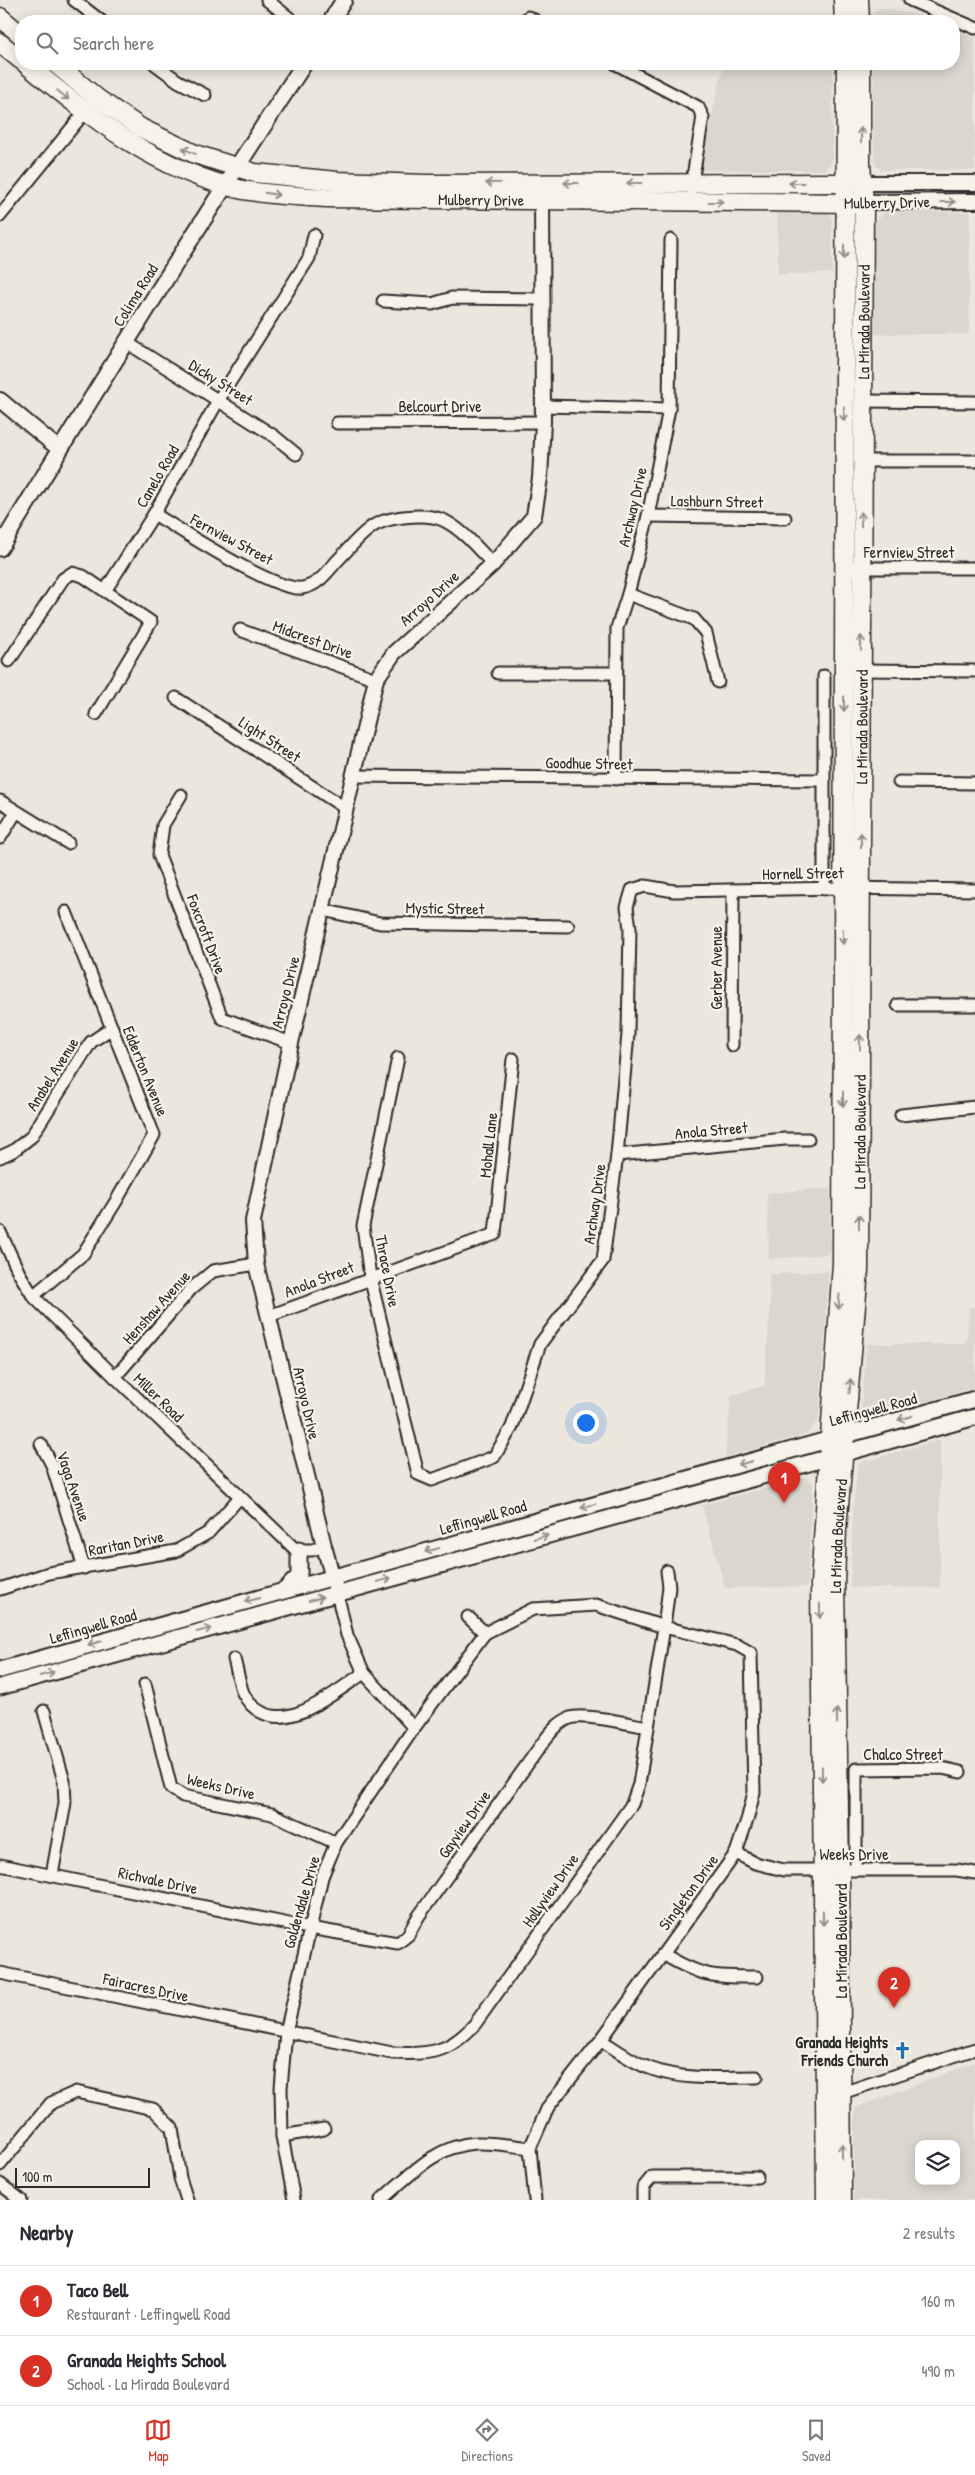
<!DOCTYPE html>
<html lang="en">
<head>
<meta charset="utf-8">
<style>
	:root { --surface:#fff; --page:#f7f7f7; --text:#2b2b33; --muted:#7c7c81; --line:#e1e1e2; --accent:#d93025 }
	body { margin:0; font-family:"Patrick Hand",sans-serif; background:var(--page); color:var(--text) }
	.controls { position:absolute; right:15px; bottom:15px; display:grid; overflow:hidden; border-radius:10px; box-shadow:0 2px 12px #0003 }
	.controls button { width:45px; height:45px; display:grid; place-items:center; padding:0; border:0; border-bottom:1px solid var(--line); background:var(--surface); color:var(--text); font:25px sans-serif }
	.scale { position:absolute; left:15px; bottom:12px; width:135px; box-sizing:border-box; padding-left:5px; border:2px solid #2b2b2b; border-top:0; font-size:14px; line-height:18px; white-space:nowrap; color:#2b2b2b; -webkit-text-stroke:4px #f7f3e8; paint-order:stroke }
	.you { position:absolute; left:585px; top:1422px; width:18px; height:18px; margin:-12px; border:4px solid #fff; border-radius:50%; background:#1a73e8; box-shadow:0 0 0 8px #1a73e833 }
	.badge { display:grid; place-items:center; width:32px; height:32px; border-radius:50%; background:var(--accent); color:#fff; font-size:16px; font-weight:700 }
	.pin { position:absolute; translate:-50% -41px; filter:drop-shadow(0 1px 2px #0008) }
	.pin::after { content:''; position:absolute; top:26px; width:18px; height:15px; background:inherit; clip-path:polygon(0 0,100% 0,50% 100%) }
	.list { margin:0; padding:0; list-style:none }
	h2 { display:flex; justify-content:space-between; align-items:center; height:65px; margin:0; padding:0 20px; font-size:21px }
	h2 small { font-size:16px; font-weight:400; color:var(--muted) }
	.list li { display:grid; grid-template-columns:32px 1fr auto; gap:15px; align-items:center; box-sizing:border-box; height:70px; padding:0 20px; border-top:1px solid var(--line) }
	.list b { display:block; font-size:19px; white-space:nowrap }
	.list p { margin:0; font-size:16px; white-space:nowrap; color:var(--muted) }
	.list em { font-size:16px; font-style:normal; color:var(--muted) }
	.icon { flex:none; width:28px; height:28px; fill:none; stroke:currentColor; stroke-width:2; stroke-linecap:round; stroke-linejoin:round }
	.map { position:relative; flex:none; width:975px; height:2200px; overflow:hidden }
	.search { position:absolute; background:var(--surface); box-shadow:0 2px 12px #0003; left:15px; right:15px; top:15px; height:55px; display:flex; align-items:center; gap:12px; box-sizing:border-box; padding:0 18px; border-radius:20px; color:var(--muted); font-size:19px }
	.sheet { height:205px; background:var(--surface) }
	nav { display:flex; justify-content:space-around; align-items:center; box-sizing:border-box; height:70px; border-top:1px solid var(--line); background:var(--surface); font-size:14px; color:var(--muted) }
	nav a { display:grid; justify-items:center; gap:2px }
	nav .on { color:var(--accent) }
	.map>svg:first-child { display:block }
</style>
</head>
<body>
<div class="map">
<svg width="975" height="2200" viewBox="0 0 975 2200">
	<rect width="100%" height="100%" fill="#ebe7dd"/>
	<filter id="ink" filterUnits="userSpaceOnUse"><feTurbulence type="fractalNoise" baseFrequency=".02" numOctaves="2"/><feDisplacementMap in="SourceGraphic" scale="10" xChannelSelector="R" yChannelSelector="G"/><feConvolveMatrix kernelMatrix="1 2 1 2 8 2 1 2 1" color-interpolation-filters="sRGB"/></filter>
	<g filter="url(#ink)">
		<g fill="#dbd7ce" fill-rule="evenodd">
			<polygon points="882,8 931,18 938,21 873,21 874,11"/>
			<polygon points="954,28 975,38 975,170 881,170 874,163 873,64 954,64"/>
			<polygon points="724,64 833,64 832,162 824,170 699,170"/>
			<polygon points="777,211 825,211 832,217 832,273 778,274"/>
			<polygon points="885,212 970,212 969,334 873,334 875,222"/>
			<polygon points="830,1188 830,1254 769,1259 767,1193"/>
			<polygon points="829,1271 819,1419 807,1434 725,1457 731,1395 764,1386 770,1313 769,1274"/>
			<polygon points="969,1307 975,1307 975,1388 870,1417 861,1408 867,1344 966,1344"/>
			<polygon points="940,1440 940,1588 850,1588 853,1509 858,1466 862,1462"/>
			<polygon points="806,1477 813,1482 807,1587 725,1588 702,1505"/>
			<path d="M975,2062V2200H854L855,2108ZM919,2144H956V2181H919Z"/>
		</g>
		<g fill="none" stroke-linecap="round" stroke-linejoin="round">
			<defs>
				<g id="minor">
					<polyline points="74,0 101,21"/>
					<polyline points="267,0 293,21"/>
					<polyline points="910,0 975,28"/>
					<polyline points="528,17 536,21"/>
					<polyline points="155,64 178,81 205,95"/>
					<polyline points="616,64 698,107 703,117 691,188"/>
					<polyline points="0,216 89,107"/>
					<polyline points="383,301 432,304 452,298 542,299"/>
					<polyline points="126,342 274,436 296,454"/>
					<polyline points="862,401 975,402"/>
					<polyline points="543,406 669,409"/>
					<polyline points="337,423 543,422"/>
					<polyline points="861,461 975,461"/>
					<path d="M154,514C181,530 275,592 302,588C318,586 327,572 337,561C347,551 357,538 369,529C384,516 427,512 445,521C464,531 478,549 493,564"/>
					<polyline points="648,516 785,518"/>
					<polyline points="843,568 975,568"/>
					<polyline points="105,591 154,514 219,399 309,258 314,235"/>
					<polyline points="628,594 694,619 706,633 718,682"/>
					<polyline points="240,630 376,679"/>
					<polyline points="9,661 63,579 72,573 83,576 151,622 96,714"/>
					<polyline points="861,670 975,671"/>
					<polyline points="498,673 616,673"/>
					<polyline points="824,676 824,889"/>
					<polyline points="176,698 345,808"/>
					<polyline points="353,776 823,780"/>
					<polyline points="616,779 617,628 628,594 648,516 669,409 671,240"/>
					<polyline points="899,782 975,783"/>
					<polyline points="181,795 163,825 159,855 222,1018 291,1043"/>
					<polyline points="0,801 68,843"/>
					<polyline points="0,838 16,812"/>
					<polyline points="323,910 380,923 568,926"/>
					<polyline points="898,1005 975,1005"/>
					<polyline points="732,1045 733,890"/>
					<polyline points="398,1058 363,1226 370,1277 418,1474 432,1480 494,1457 512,1427 540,1344 603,1260 617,1155 628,1034 630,928 627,907 632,890 645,886 674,891 843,888 975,890"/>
					<polyline points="901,1115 975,1107"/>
					<polyline points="617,1155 785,1139 808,1139"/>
					<polyline points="0,1157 13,1151 31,1137 91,1042 112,1028"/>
					<polyline points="0,1232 19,1273 33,1296 115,1377 296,1550 312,1550 324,1546"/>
					<polyline points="33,1296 83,1254 115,1203 154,1135 66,912"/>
					<polyline points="269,1316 495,1234 513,1059"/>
					<polyline points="115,1377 191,1289 213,1271 256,1264"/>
					<polyline points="41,1444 52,1465 84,1568"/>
					<polyline points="0,1589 49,1573 176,1551 208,1533 240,1497"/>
					<polyline points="337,1593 347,1635 364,1673 414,1728"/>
					<polyline points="468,1617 485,1633 533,1609 596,1605 664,1627 737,1645 751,1653 754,1792 748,1817 736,1853 601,2040 548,2107 530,2148 535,2200"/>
					<path d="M234,1659C237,1670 239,1682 243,1693C247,1701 253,1708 261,1712C293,1730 337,1690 364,1673"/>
					<polyline points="145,1684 171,1788 183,1796 272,1814 336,1843"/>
					<polyline points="44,1711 64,1781 65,1803 52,1875"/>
					<polyline points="736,1853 755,1863 784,1870 957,1870 975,1873"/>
					<path d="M0,1865L309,1928L398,1943L408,1935L418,1917L544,1741C551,1732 559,1722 570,1718C583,1713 631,1724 647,1727"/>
					<polyline points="856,1870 856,1769 942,1768 960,1772"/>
					<path d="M663,1954C701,1977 713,1977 757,1977"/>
					<path d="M0,1973L392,2053C430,2055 449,2053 475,2024L632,1804L639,1784L664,1627L669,1587L667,1571"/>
					<path d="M601,2040C618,2051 634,2063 652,2069C685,2081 722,2077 757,2077"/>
					<polyline points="836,2095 975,2049"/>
					<polyline points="282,2136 324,2129"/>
					<polyline points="0,2165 51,2103 76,2092 153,2109 172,2128 180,2178 187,2200"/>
					<polyline points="0,2184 21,2200"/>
					<polyline points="294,2200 282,2136 281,2088 286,2032 322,1877 336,1843 414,1728 485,1633"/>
					<path d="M381,2200C409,2176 436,2145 476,2143C493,2142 513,2146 530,2148"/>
					<polyline points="643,2200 643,2188 652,2177 757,2177"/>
				</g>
				<g id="tertiary">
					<polyline points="863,183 975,183"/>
					<polyline points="864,202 975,201"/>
					<polyline points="0,400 59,449"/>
					<polyline points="337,1593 324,1546 256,1264 253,1221 291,1043 376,679 394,653 493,564 534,516 540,478 543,422 542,191"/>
				</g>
				<g id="secondary">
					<polyline points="331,21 344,0"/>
					<path d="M0,548C99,385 199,223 304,64"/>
					<polyline points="285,1590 299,1576 299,1550"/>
					<polyline points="0,1670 975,1399"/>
					<polyline points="0,1687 975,1417"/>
				</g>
				<g id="primary">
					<polyline points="843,0 844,21"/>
					<polyline points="859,0 860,21"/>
					<polyline points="0,17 21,35"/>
					<polyline points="0,43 21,60"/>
					<path id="s1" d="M26,64C92,118 157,171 243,190C271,195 298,196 326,198L856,203"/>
					<polyline points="56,64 98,99 141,128 195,154 255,173 337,181 425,184 855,183"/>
					<polyline points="826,2200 820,1583 842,1263 846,64"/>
					<path id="s2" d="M842,2200L840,1870L835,1584L837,1529L859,1270L864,202L861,164V64"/>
				</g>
			</defs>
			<use href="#minor" stroke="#2b2b2b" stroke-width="15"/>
			<use href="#tertiary" stroke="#2b2b2b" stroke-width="18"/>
			<use href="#secondary" stroke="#2b2b2b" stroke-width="19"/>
			<use href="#primary" stroke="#2b2b2b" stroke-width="21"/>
			<use href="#minor" stroke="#f7f3e8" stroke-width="11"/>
			<use href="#tertiary" stroke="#f7f3e8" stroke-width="14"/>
			<use href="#secondary" stroke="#f7f3e8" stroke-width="15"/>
			<use href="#primary" stroke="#f7f3e8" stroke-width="18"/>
		</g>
		<defs><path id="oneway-shaft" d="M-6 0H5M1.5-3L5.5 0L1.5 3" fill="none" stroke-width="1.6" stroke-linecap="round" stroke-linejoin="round" transform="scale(1.25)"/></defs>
		<g stroke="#918f8a">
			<use href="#oneway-shaft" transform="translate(63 95) rotate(39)"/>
			<use href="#oneway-shaft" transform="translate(861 135) rotate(-90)"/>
			<use href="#oneway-shaft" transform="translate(189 151) rotate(-155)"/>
			<use href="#oneway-shaft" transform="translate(493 183) rotate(179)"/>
			<use href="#oneway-shaft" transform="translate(571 183) rotate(-180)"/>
			<use href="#oneway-shaft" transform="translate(634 183) rotate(-180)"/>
			<use href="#oneway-shaft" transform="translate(796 183) rotate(180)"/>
			<use href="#oneway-shaft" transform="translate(272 194) rotate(9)"/>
			<use href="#oneway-shaft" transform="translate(716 202)"/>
			<use href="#oneway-shaft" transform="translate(948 202)"/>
			<use href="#oneway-shaft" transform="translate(844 252) rotate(90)"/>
			<use href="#oneway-shaft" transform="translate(844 414) rotate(90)"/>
			<use href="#oneway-shaft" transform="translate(861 519) rotate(-90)"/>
			<use href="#oneway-shaft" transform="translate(861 643) rotate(-90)"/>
			<use href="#oneway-shaft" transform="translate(844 704) rotate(90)"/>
			<use href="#oneway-shaft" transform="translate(861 840) rotate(-90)"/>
			<use href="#oneway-shaft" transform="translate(843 937) rotate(90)"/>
			<use href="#oneway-shaft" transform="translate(860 1042) rotate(-90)"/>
			<use href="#oneway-shaft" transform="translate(843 1099) rotate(90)"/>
			<use href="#oneway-shaft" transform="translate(859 1222) rotate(-90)"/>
			<use href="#oneway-shaft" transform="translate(839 1302) rotate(94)"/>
			<use href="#oneway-shaft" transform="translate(850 1386) rotate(-85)"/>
			<use href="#oneway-shaft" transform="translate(905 1418) rotate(165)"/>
			<use href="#oneway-shaft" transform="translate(745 1463) rotate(164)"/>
			<use href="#oneway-shaft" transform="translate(588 1506) rotate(165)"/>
			<use href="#oneway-shaft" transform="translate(541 1537) rotate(-15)"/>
			<use href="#oneway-shaft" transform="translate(432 1550) rotate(164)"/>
			<use href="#oneway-shaft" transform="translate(384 1580) rotate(-15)"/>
			<use href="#oneway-shaft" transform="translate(316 1599) rotate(-16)"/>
			<use href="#oneway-shaft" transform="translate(252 1600) rotate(164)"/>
			<use href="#oneway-shaft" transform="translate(820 1611) rotate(89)"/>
			<use href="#oneway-shaft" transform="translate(204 1630) rotate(-15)"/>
			<use href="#oneway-shaft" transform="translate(95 1643) rotate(164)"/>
			<use href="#oneway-shaft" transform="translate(47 1674) rotate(-15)"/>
			<use href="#oneway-shaft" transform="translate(837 1716) rotate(-91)"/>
			<use href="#oneway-shaft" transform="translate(822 1774) rotate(89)"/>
			<use href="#oneway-shaft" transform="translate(823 1918) rotate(89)"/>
			<use href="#oneway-shaft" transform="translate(842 2151) rotate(-90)"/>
		</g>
	</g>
	<defs>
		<symbol id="church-bare" viewBox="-9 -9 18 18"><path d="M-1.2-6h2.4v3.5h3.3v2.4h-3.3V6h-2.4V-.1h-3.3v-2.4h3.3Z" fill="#1f6fb2" stroke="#f7f3e8" stroke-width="2.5" paint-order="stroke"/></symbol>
	</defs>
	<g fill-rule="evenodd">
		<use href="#church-bare" x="890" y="2038" width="25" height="25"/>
	</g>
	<g text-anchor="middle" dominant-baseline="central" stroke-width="4.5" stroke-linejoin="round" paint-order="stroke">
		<g font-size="16" fill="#2b2b2b" stroke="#f7f3e8">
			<text stroke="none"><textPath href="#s1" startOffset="492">Mulberry Drive</textPath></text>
			<text transform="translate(887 202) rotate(-1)">Mulberry Drive</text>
			<text transform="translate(135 295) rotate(-58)">Colima Road</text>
			<text stroke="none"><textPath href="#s2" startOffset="1879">La Mirada Boulevard</textPath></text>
			<text transform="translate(221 382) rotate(32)">Dicky Street</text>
			<text x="440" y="406">Belcourt Drive</text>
			<text transform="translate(157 476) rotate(-60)">Canelo Road</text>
			<text transform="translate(717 501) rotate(1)">Lashburn Street</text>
			<text transform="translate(632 507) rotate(-77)">Archway Drive</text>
			<text transform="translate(232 539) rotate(28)">Fernview Street</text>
			<text x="909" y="552">Fernview Street</text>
			<text transform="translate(429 598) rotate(-42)">Arroyo Drive</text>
			<text transform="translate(313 639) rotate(20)">Midcrest Drive</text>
			<text stroke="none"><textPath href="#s2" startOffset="1474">La Mirada Boulevard</textPath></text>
			<text transform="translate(270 739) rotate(33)">Light Street</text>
			<text transform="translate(589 763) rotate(1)">Goodhue Street</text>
			<text transform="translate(803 873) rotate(-1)">Hornell Street</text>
			<text transform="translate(445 908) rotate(1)">Mystic Street</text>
			<text transform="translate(207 934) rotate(69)">Foxcroft Drive</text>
			<text transform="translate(716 968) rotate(-90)">Gerber Avenue</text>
			<text transform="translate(285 992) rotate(-76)">Arroyo Drive</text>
			<text transform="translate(146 1071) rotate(68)">Edderton Avenue</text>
			<text transform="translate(52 1074) rotate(-58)">Anabel Avenue</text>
			<text transform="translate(711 1130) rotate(-5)">Anola Street</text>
			<text stroke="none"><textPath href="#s2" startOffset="1069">La Mirada Boulevard</textPath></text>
			<text transform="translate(488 1145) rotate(-84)">Mohall Lane</text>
			<text transform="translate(594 1204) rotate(-82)">Archway Drive</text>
			<text transform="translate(388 1271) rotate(79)">Thrace Drive</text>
			<text transform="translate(319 1279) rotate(-21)">Anola Street</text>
			<text transform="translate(156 1307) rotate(-48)">Henshaw Avenue</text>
			<text transform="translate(159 1397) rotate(44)">Miller Road</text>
			<text transform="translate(307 1403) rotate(77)">Arroyo Drive</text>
			<text transform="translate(873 1409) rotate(-15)">Leffingwell Road</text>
			<text transform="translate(74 1486) rotate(71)">Vaga Avenue</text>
			<text transform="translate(483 1517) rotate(-16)">Leffingwell Road</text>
			<text stroke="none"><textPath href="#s2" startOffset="664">La Mirada Boulevard</textPath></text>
			<text transform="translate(126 1543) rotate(-11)">Raritan Drive</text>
			<text transform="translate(93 1626) rotate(-16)">Leffingwell Road</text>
			<text x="903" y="1754">Chalco Street</text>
			<text transform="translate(221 1786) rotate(13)">Weeks Drive</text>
			<text transform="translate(464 1824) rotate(-55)">Gayview Drive</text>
			<text x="854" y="1854">Weeks Drive</text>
			<text transform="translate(158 1880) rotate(12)">Richvale Drive</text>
			<text transform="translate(550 1890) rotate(-55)">Hollyview Drive</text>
			<text transform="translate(688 1892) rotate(-54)">Singleton Drive</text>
			<text transform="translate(301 1902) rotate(-74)">Goldendale Drive</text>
			<text transform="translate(841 1941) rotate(-90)">La Mirada Boulevard</text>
			<text transform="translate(146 1987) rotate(12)">Fairacres Drive</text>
		</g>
		<g font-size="16" font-weight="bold" fill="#2b2b2b" stroke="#f7f3e8" text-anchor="end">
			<text x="888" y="2042">Granada Heights<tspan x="888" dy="18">Friends Church</tspan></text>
		</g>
	</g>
</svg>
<div class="controls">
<button><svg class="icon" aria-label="layers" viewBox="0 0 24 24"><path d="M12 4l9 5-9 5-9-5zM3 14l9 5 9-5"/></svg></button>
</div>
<div class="scale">100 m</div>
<div class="you"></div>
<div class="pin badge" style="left:784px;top:1503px">1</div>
<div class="pin badge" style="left:894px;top:2008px">2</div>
<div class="search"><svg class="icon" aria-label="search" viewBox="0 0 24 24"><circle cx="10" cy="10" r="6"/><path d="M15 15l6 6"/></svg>Search here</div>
</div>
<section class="sheet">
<h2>Nearby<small>2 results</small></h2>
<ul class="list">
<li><span class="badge">1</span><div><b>Taco Bell</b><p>Restaurant · Leffingwell Road</p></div><em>160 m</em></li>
<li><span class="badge">2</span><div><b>Granada Heights School</b><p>School · La Mirada Boulevard</p></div><em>490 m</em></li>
</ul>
</section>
<nav>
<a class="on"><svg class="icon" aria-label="map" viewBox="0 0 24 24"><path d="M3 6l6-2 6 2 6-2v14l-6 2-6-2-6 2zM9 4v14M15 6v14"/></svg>Map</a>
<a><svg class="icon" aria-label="directions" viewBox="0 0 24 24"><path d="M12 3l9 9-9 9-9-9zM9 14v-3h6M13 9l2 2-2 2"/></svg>Directions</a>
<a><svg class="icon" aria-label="saved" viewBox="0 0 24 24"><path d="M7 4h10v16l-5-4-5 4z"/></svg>Saved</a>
</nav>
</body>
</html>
